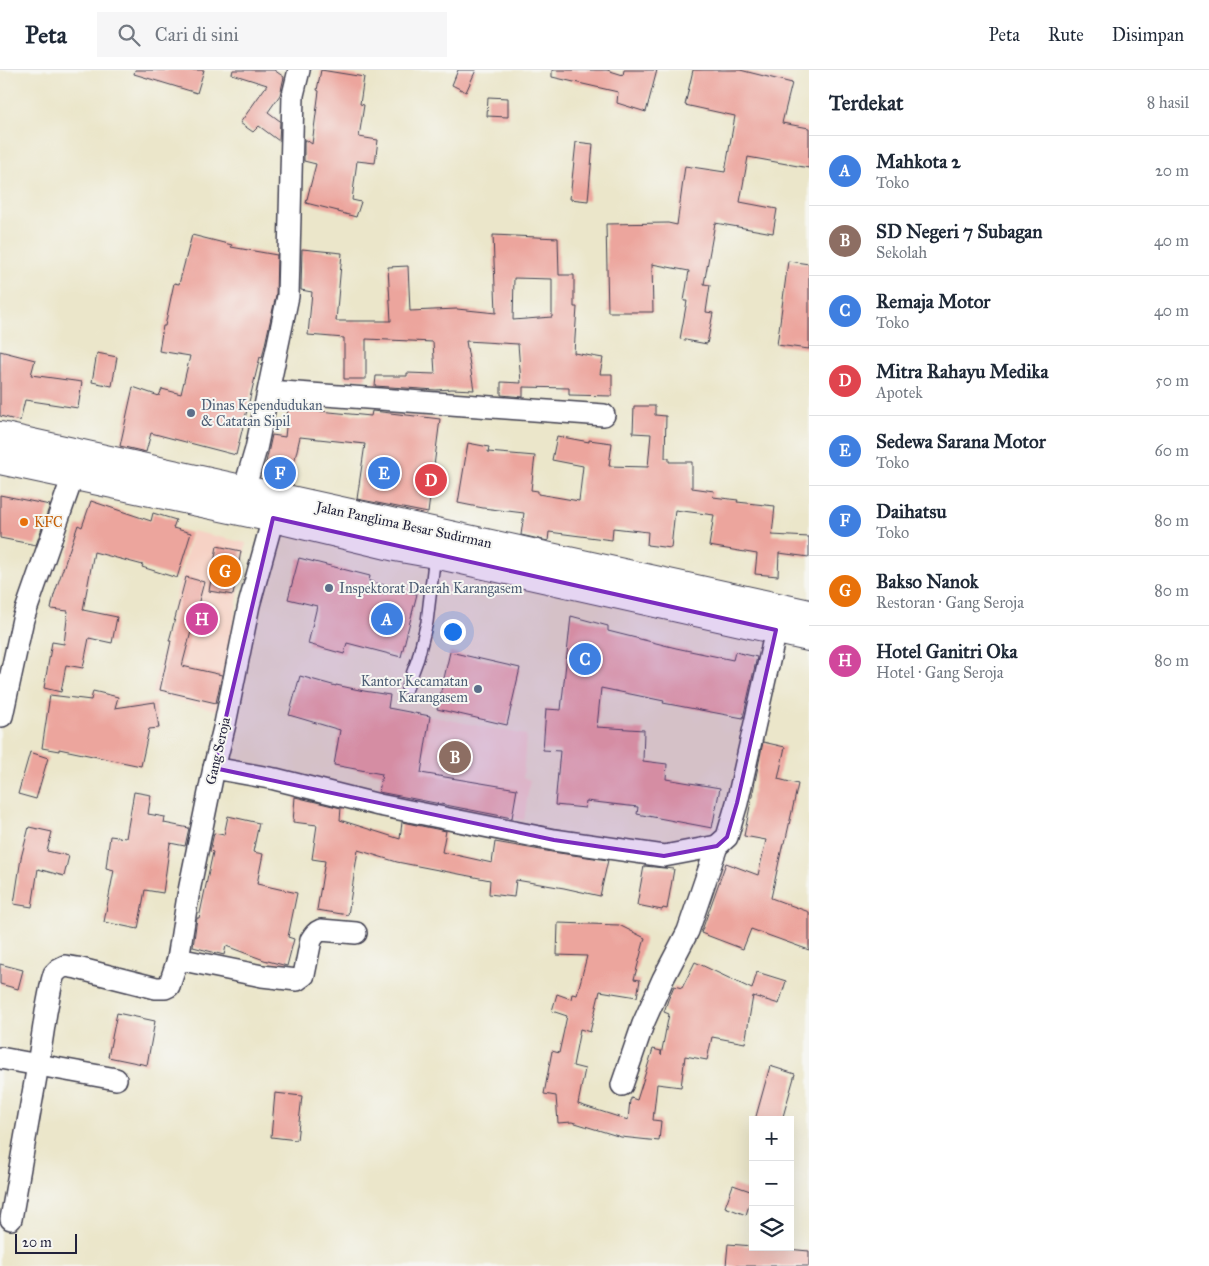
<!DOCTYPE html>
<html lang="id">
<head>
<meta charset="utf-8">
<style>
	:root { --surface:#fff; --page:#f6f6f7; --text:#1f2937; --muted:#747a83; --line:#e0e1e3; --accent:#111827 }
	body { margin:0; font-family:"IM FELL Great Primer",serif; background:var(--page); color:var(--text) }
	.controls { position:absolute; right:15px; bottom:15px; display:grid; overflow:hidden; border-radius:0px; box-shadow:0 5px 20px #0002 }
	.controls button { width:45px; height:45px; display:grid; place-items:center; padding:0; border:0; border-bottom:1px solid var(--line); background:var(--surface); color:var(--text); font:25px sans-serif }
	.scale { position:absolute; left:15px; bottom:12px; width:62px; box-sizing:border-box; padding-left:5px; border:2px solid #22223b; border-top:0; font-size:14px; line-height:18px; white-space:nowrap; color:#22223b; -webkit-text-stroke:4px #f6f6f2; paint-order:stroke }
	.you { position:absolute; left:452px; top:561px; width:18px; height:18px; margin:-12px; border:4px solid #fff; border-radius:50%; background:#1a73e8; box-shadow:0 0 0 8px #1a73e833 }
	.badge { display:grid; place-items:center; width:32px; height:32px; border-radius:50%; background:var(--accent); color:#fff; font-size:16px; font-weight:700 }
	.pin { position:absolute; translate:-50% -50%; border:2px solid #fff; box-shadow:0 1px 5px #0006 }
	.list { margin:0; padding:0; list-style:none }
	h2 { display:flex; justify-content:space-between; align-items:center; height:65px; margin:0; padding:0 20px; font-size:21px }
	h2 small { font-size:16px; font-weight:400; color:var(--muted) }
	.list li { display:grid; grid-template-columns:32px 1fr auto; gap:15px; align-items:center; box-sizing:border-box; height:70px; padding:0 20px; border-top:1px solid var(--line) }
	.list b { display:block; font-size:19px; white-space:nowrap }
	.list p { margin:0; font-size:16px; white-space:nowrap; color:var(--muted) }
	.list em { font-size:16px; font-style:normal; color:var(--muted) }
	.icon { flex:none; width:28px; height:28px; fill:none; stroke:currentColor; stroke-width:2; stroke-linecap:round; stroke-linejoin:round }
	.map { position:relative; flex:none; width:809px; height:1196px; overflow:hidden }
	header { display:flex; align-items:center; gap:30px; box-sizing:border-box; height:70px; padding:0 25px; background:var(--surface); border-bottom:1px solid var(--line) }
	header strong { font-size:24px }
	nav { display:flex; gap:28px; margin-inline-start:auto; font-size:18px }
	.search { width:350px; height:45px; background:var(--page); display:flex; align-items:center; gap:12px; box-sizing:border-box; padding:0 18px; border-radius:0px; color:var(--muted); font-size:19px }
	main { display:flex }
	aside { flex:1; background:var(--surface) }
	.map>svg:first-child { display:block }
</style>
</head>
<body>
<header>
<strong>Peta</strong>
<div class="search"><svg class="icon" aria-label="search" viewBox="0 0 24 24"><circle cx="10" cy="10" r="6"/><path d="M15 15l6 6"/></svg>Cari di sini</div>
<nav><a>Peta</a><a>Rute</a><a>Disimpan</a></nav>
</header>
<main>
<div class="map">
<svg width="809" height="1196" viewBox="0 0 809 1196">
	<rect width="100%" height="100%" fill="#f6f6f2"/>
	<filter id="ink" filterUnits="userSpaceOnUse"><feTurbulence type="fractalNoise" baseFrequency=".02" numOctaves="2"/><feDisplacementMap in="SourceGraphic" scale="10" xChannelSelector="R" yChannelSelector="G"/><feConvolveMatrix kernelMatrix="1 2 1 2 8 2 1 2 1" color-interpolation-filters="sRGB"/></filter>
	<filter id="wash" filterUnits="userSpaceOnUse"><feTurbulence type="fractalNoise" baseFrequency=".0096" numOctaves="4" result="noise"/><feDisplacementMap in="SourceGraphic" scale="20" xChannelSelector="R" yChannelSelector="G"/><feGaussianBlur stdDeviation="1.12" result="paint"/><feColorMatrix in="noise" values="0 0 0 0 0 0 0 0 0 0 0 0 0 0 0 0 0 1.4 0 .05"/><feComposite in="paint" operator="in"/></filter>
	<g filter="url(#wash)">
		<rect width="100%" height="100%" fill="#ebe6ca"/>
		<g fill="#f6d2c5">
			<polygon points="192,461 246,473 220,641 152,624"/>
			<polygon points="393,639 526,665 523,708 530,710 524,750 378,724"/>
		</g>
		<g id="blocks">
			<g fill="#eca59d" fill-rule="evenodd">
				<polygon points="135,0 204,0 197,23 134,4"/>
				<polygon points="233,0 274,0 284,7 280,25 268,42 280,51 279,71 259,56 253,62 240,53 267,15 232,4"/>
				<polygon points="321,0 364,7 360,34 364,35 359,67 378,70 375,93 357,91 352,130 361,132 356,147 338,142 338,141 306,133 316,94 304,91 304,73 305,69 312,74 319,21 317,20"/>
				<polygon points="458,0 476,0 466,22 452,15"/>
				<polygon points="552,0 607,0 623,5 624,0 657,0 646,42 617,33 618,22 552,7"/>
				<polygon points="693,0 740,0 792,13 782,53 809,58 809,98 748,87 740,132 777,139 773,163 715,153 704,214 710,215 706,242 713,243 707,274 680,269 687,231 684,231 689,201 652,194 653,242 608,242 606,154 668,153 677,155 685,96 725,102 735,46 685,35"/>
				<polygon points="488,27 508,28 508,47 487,46"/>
				<polygon points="576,72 593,74 588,131 570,129"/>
				<polygon points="192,165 232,175 231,177 277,185 276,225 262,288 260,287 236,385 151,363 146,382 120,376 133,317 159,326 162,319 181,324 190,286 159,281 163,256 165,256 174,213 179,214"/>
				<path d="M493,165L558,168L559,205H574V237H577L574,283L603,288L600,304H612V326L569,325V318L523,317V327L501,325V312L521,313L518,274L466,271L474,320L452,319L436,320L375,316L376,306H407V303L435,304L433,272L366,269V309H344V268L308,265L312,222L301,220L302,179L342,183L336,251H391L388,197L408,196L410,241L457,239L496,243ZM514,208L552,209V247L513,250Z"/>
				<polygon points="788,191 809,194 809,279 777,275"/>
				<polygon points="0,281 35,290 31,305 82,312 78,338 25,330 20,351 0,346"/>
				<polygon points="97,283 117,287 112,316 92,312"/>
				<polygon points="634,336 655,336 655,345 666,346 665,388 669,388 669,392 692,392 692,418 714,421 713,427 738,430 737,432 775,436 772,465 809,467 809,487 779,483 778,506 755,504 757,484 709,476 714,445 675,440 671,478 647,475 648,462 613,458 612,470 549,462 548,471 521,465 524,443 483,438 458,433 468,373 489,377 488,382 535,386 531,420 538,421 538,424 579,431 583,396 552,390 557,366 589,372 589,370 612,373 609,396 648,397 651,364 633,363"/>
				<polygon points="288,338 371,346 372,341 382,342 440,349 428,443 357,429 365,374 300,367 290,411 263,406 272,365 285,367"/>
				<polygon points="0,425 50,435 36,475 0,468"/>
				<polygon points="91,431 151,451 153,443 176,450 173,458 191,463 177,508 142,497 143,495 94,482 83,540 117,547 112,573 89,568 83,598 66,595 61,622 44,618 52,572 64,574 68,541 51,539 54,525 78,455 82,457"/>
				<polygon points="217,476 241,481 233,525 209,521"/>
				<polygon points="299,488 370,506 369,511 417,524 401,587 347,573 344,584 308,574 317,536 288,529"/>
				<polygon points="186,507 204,512 182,596 222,605 216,633 160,620 171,571 169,571"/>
				<polygon points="571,546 608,556 608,561 676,578 733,590 735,582 757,587 743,648 663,633 664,631 601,618 597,657 644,660 643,691 667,694 666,709 720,718 712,758 637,744 638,737 586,731 585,738 555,735 560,681 543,680 546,639 561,640"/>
				<polygon points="450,582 520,598 507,655 437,639"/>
				<polygon points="300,606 336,616 336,615 364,621 390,625 388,638 430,646 421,703 517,719 512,748 379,722 382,704 334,695 340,660 289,645"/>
				<polygon points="93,621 118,627 115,638 155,632 159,658 149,659 141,696 59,679 59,681 42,678 50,625 91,630"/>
				<polygon points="763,672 785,677 778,709 798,714 785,773 783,773 771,828 809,842 809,880 751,859 743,879 701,863 726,793 758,805 766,770 744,766"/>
				<polygon points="30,682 48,688 36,729 18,724"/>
				<polygon points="134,722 151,725 148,744 165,747 164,753 189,758 185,776 170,773 163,823 145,820 138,859 104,852 114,800 106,798 110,766 126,768"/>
				<polygon points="295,727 341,738 340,750 400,769 402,752 446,761 442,782 492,793 495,772 552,782 608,790 600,826 564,818 516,810 514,827 489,824 490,810 397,792 358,780 348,845 317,840 325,791 312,789 317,755 293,752"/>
				<polygon points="228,746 259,753 253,782 263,784 257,814 297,823 288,867 294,869 287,896 264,890 226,876 224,885 193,877 197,848 199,848 213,782 210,781 214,763 224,765"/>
				<polygon points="29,757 52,762 47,781 69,786 64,806 38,799 32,837 14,834 21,788"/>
				<polygon points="644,796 674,799 667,839 663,838 662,840 637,835"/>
				<polygon points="558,853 619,855 645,868 634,909 640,910 637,927 600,921 590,962 580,959 573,996 585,999 578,1034 628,1050 630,1030 631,1030 631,1028 637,1030 653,979 661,981 661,985 669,944 664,942 668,930 674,916 682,918 695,892 752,919 757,902 786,911 779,934 753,926 745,973 712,967 707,990 685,986 681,1017 657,1014 653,1050 661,1051 659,1071 621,1067 572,1052 558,1053 556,1026 544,1024 552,981 559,983 567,946 552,941 557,924 571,929 572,924 577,925 587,886 557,885"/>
				<polygon points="0,894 23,900 18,919 0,914"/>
				<polygon points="117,943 155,951 147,995 108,987"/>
				<polygon points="770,996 795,1004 782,1050 755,1050"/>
				<polygon points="275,1023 302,1026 297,1070 271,1067"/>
				<polygon points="733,1115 753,1122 746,1145 725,1137"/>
				<polygon points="728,1174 753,1176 753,1177 765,1177 809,1181 809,1196 726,1196"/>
			</g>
		</g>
	</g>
	<g filter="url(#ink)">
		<use href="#blocks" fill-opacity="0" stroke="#403f50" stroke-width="1"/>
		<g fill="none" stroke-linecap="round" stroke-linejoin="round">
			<defs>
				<polyline id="service" points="407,618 418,588 427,552 435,484"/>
				<g id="minor">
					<polyline points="269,321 604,345"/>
					<polyline points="244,420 256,379 288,226 293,25 299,0"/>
					<polyline points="2,646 23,549 73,406"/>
					<polyline points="214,698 275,709 379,735 554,770 664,786 717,776"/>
					<path d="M178,889L262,906L297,910L304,905L311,870C314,865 316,862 321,860L356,863"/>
					<polyline points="0,988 116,1009"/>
					<polyline points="622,1015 643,954 663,909 688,861 717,776 727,767 737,733 776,560"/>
					<polyline points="11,1149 38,995 46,942 52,911 54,904 59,899 65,896 77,898 156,918 165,918 169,916 178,889 188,826 214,698 225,654 249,535 273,448"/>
				</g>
				<g id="trunk">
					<polyline points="0,366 809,544"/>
					<polyline points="0,390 273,448 395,477 435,484 809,567"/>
				</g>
			</defs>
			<use href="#service" stroke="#403f50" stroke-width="14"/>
			<use href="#minor" stroke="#403f50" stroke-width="24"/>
			<use href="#trunk" stroke="#403f50" stroke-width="30"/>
			<use href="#service" stroke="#fff" stroke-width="11"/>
			<use href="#minor" stroke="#fff" stroke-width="21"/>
			<use href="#trunk" stroke="#fff" stroke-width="28"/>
		</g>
	</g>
	<path fill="#7b2cbf" fill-opacity="0.2" stroke="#7b2cbf" stroke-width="4" stroke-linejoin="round" d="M273,448L776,560L737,733L727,767L717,776L664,786L554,770L214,698Z"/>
	<g fill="#5c6f8a" stroke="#f6f6f2" stroke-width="2">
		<circle cx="191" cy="343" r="5"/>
		<circle cx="329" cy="518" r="5"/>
		<circle cx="478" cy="619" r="5"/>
	</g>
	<circle fill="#e8710a" stroke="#f6f6f2" stroke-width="2" cx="24" cy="452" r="5"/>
	<g text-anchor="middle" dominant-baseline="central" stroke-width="4" stroke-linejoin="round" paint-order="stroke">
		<g font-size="14" fill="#4e5e75" stroke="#f6f6f2" text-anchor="start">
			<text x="201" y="335">Dinas Kependudukan<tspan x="201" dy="16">&amp; Catatan Sipil</tspan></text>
			<text x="339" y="518">Inspektorat Daerah Karangasem</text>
			<text x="468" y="611" text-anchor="end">Kantor Kecamatan<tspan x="468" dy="16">Karangasem</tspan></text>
		</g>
		<g font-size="14" fill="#c56008" stroke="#f6f6f2" text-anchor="start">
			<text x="34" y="452">KFC</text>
		</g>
		<g font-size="14" fill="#22223b" stroke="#f6f6f2">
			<text transform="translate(404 455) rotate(12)">Jalan Panglima Besar Sudirman</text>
			<text transform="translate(218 681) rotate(-77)">Gang Seroja</text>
		</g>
	</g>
</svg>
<div class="controls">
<button>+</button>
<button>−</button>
<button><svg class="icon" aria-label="layers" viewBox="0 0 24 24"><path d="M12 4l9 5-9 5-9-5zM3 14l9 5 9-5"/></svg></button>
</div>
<div class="scale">20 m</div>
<div class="you"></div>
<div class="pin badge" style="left:387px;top:549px;background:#3f7fe0">A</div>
<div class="pin badge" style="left:455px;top:687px;background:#8d6e63">B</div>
<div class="pin badge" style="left:585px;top:589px;background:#3f7fe0">C</div>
<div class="pin badge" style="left:431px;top:410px;background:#e0444e">D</div>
<div class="pin badge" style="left:384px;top:403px;background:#3f7fe0">E</div>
<div class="pin badge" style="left:280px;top:403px;background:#3f7fe0">F</div>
<div class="pin badge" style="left:225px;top:501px;background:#e8710a">G</div>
<div class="pin badge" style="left:202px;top:549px;background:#d1479c">H</div>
</div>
<aside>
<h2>Terdekat<small>8 hasil</small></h2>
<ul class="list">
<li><span class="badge" style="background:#3f7fe0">A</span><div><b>Mahkota 2</b><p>Toko</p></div><em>20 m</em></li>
<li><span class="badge" style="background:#8d6e63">B</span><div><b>SD Negeri 7 Subagan</b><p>Sekolah</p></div><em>40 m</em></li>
<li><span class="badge" style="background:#3f7fe0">C</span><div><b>Remaja Motor</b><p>Toko</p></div><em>40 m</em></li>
<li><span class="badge" style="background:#e0444e">D</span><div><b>Mitra Rahayu Medika</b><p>Apotek</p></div><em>50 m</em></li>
<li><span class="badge" style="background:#3f7fe0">E</span><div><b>Sedewa Sarana Motor</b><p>Toko</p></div><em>60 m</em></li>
<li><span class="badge" style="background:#3f7fe0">F</span><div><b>Daihatsu</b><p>Toko</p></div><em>80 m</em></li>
<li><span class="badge" style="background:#e8710a">G</span><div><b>Bakso Nanok</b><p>Restoran · Gang Seroja</p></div><em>80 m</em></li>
<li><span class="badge" style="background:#d1479c">H</span><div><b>Hotel Ganitri Oka</b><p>Hotel · Gang Seroja</p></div><em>80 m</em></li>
</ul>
</aside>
</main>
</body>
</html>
